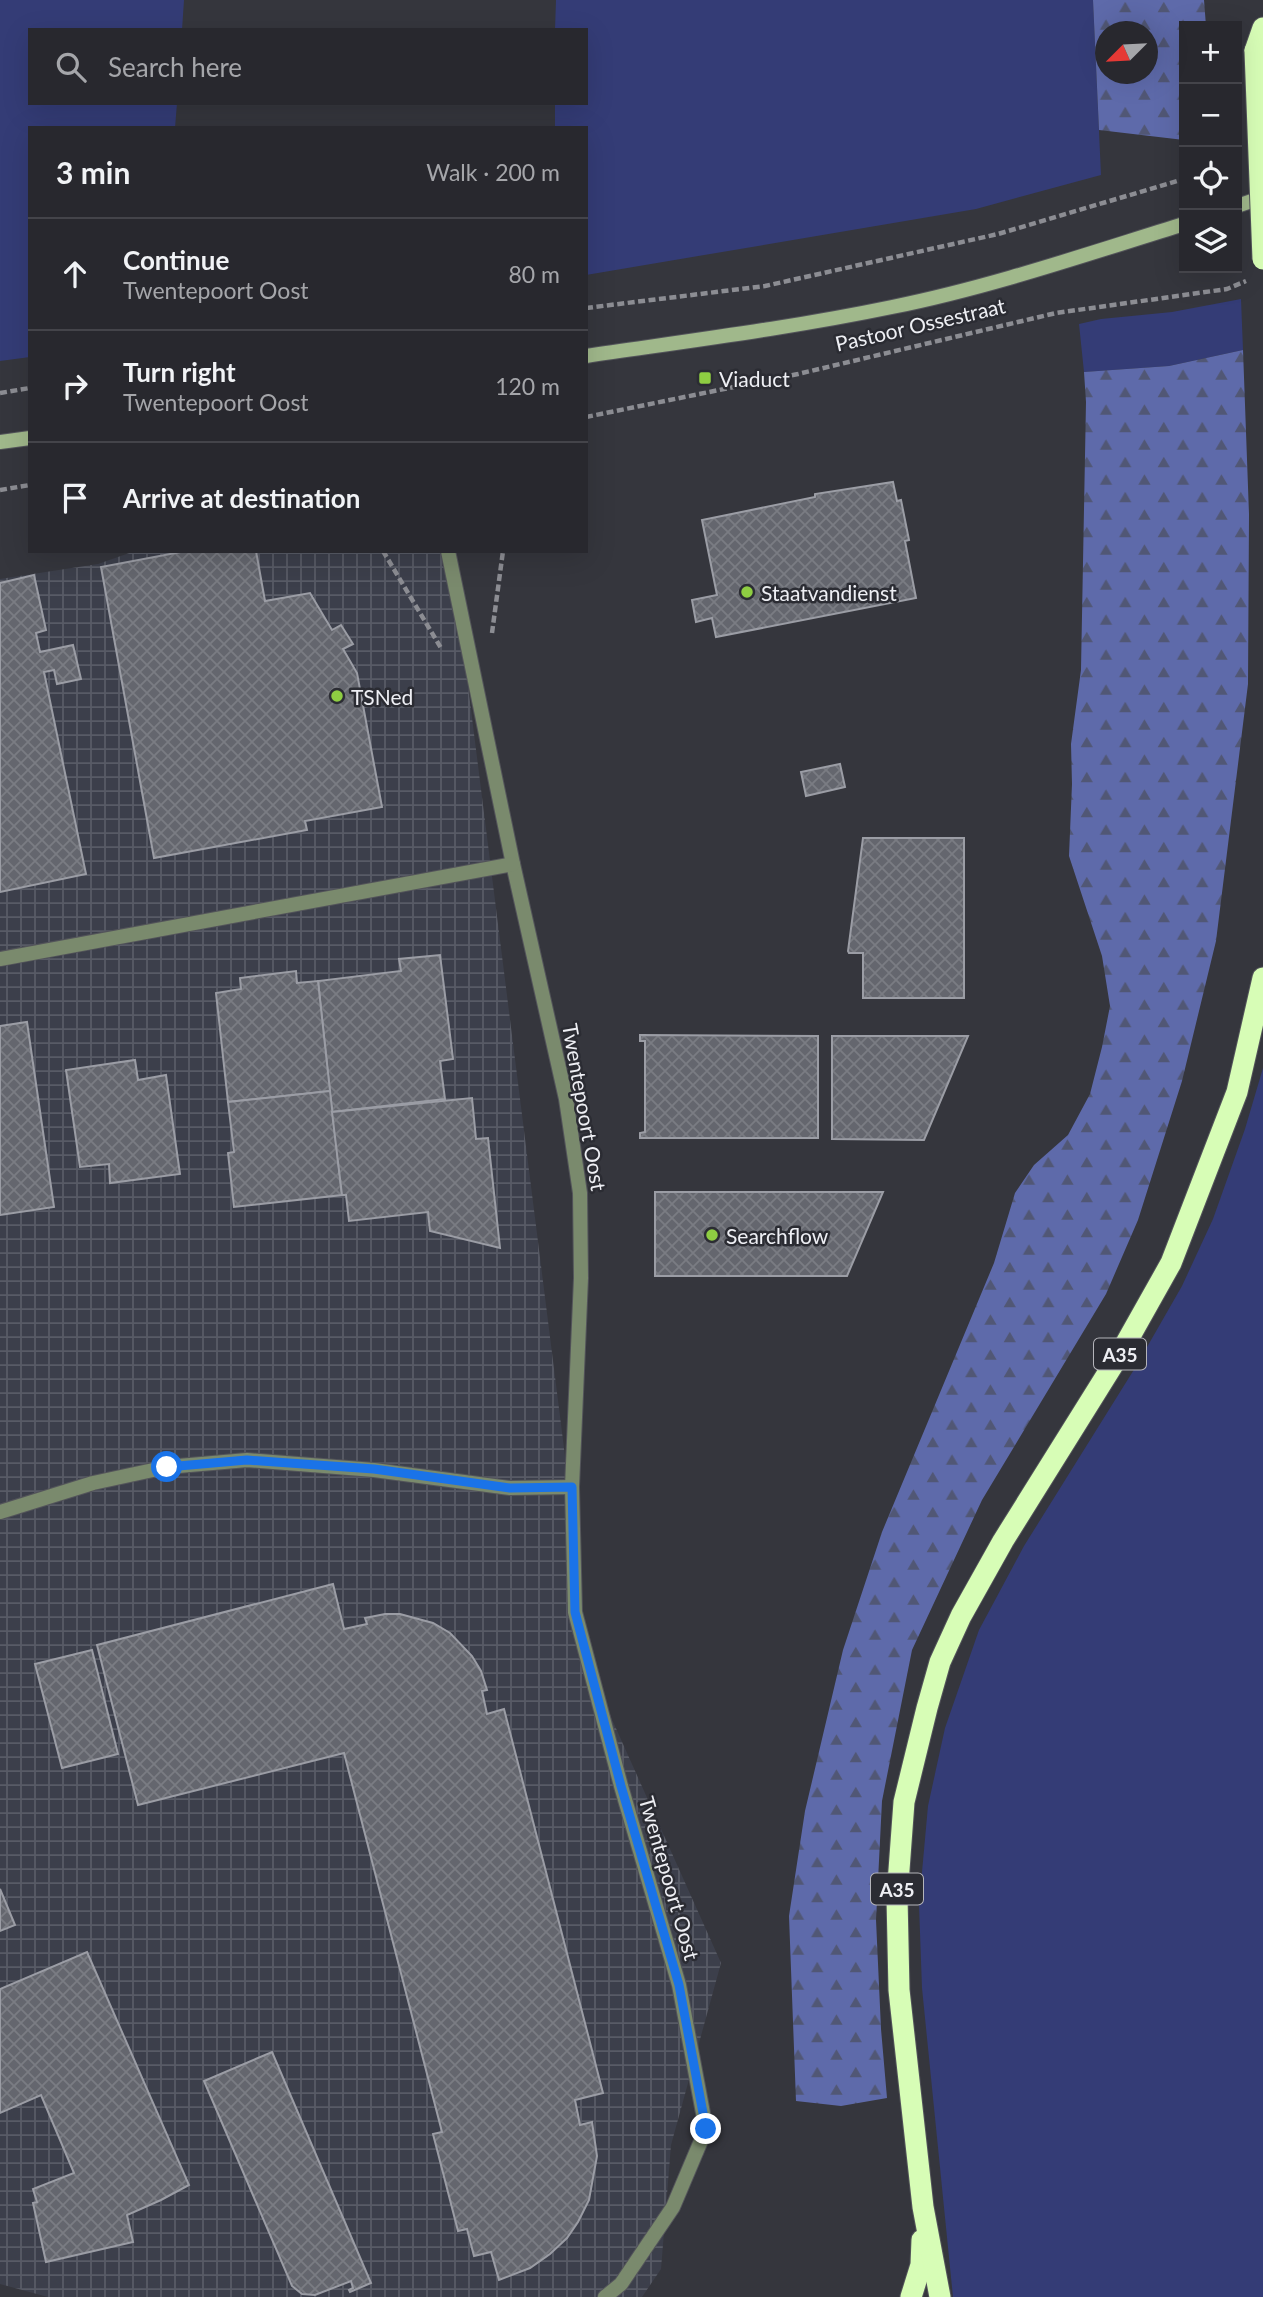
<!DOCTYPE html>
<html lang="en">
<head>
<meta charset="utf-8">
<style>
	:root { --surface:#28282e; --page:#34343a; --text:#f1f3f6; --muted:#a5a6aa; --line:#44444a }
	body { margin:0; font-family:Lato,sans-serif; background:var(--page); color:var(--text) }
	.controls { position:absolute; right:21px; top:21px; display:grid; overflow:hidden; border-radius:0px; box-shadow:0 7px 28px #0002 }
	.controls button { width:63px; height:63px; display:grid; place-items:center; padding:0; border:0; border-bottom:2px solid var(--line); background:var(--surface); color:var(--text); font:35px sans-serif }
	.compass { position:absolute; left:1095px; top:21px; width:63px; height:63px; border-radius:50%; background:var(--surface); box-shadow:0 7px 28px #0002; rotate:246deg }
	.stop { position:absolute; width:21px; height:21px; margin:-16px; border:5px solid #1a73e8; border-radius:50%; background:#fff }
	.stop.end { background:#1a73e8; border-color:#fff; box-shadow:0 2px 7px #0008 }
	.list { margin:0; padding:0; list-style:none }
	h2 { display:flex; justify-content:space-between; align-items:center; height:91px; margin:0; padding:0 28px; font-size:30px }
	h2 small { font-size:23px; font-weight:400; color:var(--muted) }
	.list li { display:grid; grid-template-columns:46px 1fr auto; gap:21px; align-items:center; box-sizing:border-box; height:112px; padding:0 28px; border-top:2px solid var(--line) }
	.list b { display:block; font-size:26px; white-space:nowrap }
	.list p { margin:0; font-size:23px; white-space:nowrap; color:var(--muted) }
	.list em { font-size:23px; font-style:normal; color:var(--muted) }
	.icon { flex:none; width:38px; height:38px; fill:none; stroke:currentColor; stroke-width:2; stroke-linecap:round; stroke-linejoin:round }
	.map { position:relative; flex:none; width:1263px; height:2297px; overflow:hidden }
	.search { position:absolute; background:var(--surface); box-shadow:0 7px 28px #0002; left:28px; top:28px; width:560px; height:77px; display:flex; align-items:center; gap:18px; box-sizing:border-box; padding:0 24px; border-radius:0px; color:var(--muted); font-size:26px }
	.panel { position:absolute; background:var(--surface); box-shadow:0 7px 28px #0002; left:28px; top:126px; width:560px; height:427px; border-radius:0px }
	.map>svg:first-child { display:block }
</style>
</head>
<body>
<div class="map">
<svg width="1263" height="2297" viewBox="0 0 1263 2297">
	<defs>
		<pattern id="industrial-grid" width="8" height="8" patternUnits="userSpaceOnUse" patternTransform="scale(1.75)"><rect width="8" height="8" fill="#3c3f4b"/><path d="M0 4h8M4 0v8" fill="none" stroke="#585b66"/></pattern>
		<pattern id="forest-firs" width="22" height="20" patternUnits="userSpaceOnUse" patternTransform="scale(1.75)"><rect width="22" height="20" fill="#5e6aaa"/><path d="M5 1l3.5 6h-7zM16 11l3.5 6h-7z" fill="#515775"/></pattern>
		<pattern id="building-cross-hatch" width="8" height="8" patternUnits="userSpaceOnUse" patternTransform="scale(1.75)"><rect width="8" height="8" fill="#64666e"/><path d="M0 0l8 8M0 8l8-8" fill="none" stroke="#7a7c83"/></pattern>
	</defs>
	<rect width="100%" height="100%" fill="#35363d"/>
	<polygon fill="url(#industrial-grid)" points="135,551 451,551 567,1472 572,1630 721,1963 671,2145 661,2269 642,2297 48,2297 0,2284 0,579 98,564"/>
	<g fill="#343c76">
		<polygon points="0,0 184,0 182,30 30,30 30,103 177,103 175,128 30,128 30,357 0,361"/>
		<polygon points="556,0 1093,0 1101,175 976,209 586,275 586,128 555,128 555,103 586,103 586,30 555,30"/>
		<polygon points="1241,299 1243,350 1169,366 1084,372 1079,324 1101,319 1172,312"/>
		<polygon points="1263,1068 1263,2297 953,2297 922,1988 919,1905 928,1806 945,1728 979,1630 1024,1546 1135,1368 1182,1286 1213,1219 1245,1129"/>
	</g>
	<g fill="url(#forest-firs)" fill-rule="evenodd">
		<path d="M1093,0H1204L1206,26H1184V140L1099,130ZM1106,32H1148V74H1106Z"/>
		<polygon points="1243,350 1249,514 1248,684 1216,941 1182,1081 1138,1220 1106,1294 982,1500 912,1650 882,1801 876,1920 881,2029 887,2098 841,2106 796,2101 789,1916 805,1811 843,1650 882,1532 994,1263 1015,1193 1034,1165 1068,1135 1090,1094 1102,1047 1110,1006 1102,956 1069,856 1072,784 1071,744 1081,670 1086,402 1084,372 1169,366"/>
	</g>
	<g fill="url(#building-cross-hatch)" stroke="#9b9da5" stroke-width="2">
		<polygon points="893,482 897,501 901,500 909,540 905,541 916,598 716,637 712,618 696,622 692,600 717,595 702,520 815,497 815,494"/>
		<polygon points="186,551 256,551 265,601 310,593 332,630 341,625 353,644 343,649 357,673 382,807 305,821 307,830 154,858 101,567"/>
		<polygon points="34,575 46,630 36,633 40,652 73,645 81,679 57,684 54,670 44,672 86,874 0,892 0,583"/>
		<polygon points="840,764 845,787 806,796 801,772"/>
		<polygon points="863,838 964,838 964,998 863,998 863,953 849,953 848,951"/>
		<polygon points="440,955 453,1059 440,1061 445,1099 332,1112 318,981 401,971 399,959"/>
		<polygon points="296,971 297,983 318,981 330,1091 228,1102 216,993 241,989 240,978"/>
		<polygon points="27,1022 54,1207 0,1215 0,1026"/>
		<polygon points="640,1035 818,1036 818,1138 640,1138 640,1133 645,1132 645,1041 640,1041"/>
		<polygon points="832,1036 968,1036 924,1140 832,1139"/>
		<polygon points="135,1060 138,1080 166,1075 180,1174 110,1183 109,1164 80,1167 66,1070"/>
		<polygon points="330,1091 342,1195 234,1207 228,1153 234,1152 228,1102"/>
		<polygon points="472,1098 476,1139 488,1138 500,1248 430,1231 428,1212 349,1221 346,1195 342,1195 332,1112"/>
		<polygon points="655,1192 883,1192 847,1276 655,1276"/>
		<polygon points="333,1584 344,1629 367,1624 365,1618 385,1614 400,1614 433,1623 450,1633 472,1656 481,1671 487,1690 482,1691 487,1714 504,1709 603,2093 575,2100 580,2125 592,2122 597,2156 589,2200 578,2222 567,2238 550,2254 530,2268 499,2280 491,2252 474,2256 467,2229 458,2231 433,2134 442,2132 344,1753 138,1805 97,1645"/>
		<polygon points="92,1650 118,1754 62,1768 35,1664"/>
		<polygon points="0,1889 15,1925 0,1931"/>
		<polygon points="87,1952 189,2185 161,2200 127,2215 133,2242 46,2262 33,2203 37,2202 33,2189 74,2173 41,2095 0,2113 0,1989"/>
		<polygon points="272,2052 371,2283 350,2292 349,2290 353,2288 351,2281 315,2295 302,2294 292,2286 204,2081"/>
	</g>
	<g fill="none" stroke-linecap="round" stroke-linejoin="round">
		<defs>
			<g id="street">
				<polyline points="448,551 513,864 566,1099 580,1193 581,1278 572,1487 575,1612 621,1786 679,1985 706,2129 673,2207 621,2284 605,2297"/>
				<polyline points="0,959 513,864"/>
				<polyline points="0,1512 93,1483 167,1467 247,1460 374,1470 510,1488 572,1487"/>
			</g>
			<g id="secondary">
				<polyline points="1237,206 1263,197"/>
				<path d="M586,356C688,341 791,328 892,307C991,287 1087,254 1184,224"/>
				<polyline points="0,442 30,438"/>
			</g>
			<g id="highway">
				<polyline points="1255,51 1263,28"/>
				<polyline points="911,2297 921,2265 922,2240"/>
				<polyline points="940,2297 923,2207 899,1990 897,1897 904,1802 927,1708 940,1662 961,1616 1003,1541 1121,1352 1171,1263 1237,1092 1263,978"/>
			</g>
		</defs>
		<use href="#street" stroke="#53545a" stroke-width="16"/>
		<use href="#secondary" stroke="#53545a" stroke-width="16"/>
		<use href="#highway" stroke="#53545a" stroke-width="23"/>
		<g stroke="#8c8d93" stroke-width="4.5" stroke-dasharray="7 3.5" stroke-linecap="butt">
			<polyline points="586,308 765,286 998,234 1184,179"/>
			<polyline points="0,393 30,388"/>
			<polyline points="586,417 798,374 1056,313 1227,289 1246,281"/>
			<polyline points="0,490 30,485"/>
			<polyline points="383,551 441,648"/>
			<polyline points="492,633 503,551"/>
		</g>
		<use href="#street" stroke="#7a8a6d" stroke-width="14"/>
		<use href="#secondary" stroke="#a0b88b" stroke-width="14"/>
		<use href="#highway" stroke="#d7fdb6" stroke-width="21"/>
		<defs>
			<polyline id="highway-bridge" points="1255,51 1263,259"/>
		</defs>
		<use href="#highway-bridge" stroke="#53545a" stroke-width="23" stroke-linecap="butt"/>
		<use href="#highway-bridge" stroke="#d7fdb6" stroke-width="21"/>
	</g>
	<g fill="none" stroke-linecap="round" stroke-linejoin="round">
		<polyline stroke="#1a73e8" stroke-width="9" points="167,1467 247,1460 374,1469 510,1488 572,1487 575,1612 621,1786 679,1985 706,2129"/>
	</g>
	<g fill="#8ecd42" stroke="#2b2c33" stroke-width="2.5">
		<rect x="698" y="371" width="14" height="14" rx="3.5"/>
		<circle cx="747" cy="592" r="7"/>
		<circle cx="337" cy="696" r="7"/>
		<circle cx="712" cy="1235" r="7"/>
	</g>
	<g text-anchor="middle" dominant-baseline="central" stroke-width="5" stroke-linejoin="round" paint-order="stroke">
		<g fill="#2b2c33" stroke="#b4b4ba" stroke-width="2">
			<rect x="1094" y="1338.5" width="52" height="31" rx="5"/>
			<rect x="871" y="1873.5" width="52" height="31" rx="5"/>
		</g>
		<g font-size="19" font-weight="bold" fill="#eeeff4">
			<text x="1120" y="1354">A35</text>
			<text x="897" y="1889">A35</text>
		</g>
		<g font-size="21" fill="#eeeff4" stroke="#2b2c33">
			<text transform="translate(920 324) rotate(-13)">Pastoor Ossestraat</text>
			<text transform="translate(585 1107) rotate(80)">Twentepoort Oost</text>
			<text transform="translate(670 1878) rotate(74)">Twentepoort Oost</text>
		</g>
		<g font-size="21" fill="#eeeff4" stroke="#2b2c33" text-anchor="start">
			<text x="719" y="378">Viaduct</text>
			<text x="761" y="592">Staatvandienst</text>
			<text x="351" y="696">TSNed</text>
			<text x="726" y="1235">Searchflow</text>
		</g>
	</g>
</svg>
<div class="controls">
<button>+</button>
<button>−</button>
<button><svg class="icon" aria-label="locate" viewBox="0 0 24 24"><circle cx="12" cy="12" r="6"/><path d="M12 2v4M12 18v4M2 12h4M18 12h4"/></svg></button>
<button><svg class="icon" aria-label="layers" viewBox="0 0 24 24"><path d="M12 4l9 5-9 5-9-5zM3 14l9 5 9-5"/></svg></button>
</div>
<svg class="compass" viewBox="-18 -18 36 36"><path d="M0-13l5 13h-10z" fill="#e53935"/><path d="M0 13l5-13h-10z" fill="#a5a6aa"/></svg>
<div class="stop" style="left:167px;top:1467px"></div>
<div class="stop end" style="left:706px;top:2129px"></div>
<div class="search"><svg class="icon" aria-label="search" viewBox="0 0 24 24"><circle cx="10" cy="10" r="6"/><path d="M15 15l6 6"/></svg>Search here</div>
<section class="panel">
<h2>3 min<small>Walk · 200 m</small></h2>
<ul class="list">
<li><svg class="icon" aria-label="ahead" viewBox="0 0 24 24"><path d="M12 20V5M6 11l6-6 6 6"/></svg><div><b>Continue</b><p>Twentepoort Oost</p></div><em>80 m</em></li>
<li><svg class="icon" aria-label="right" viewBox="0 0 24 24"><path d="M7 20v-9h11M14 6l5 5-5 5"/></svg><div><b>Turn right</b><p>Twentepoort Oost</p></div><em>120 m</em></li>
<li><svg class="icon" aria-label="arrive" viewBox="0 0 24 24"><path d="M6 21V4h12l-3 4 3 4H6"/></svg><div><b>Arrive at destination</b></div></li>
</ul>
</section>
</div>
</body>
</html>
